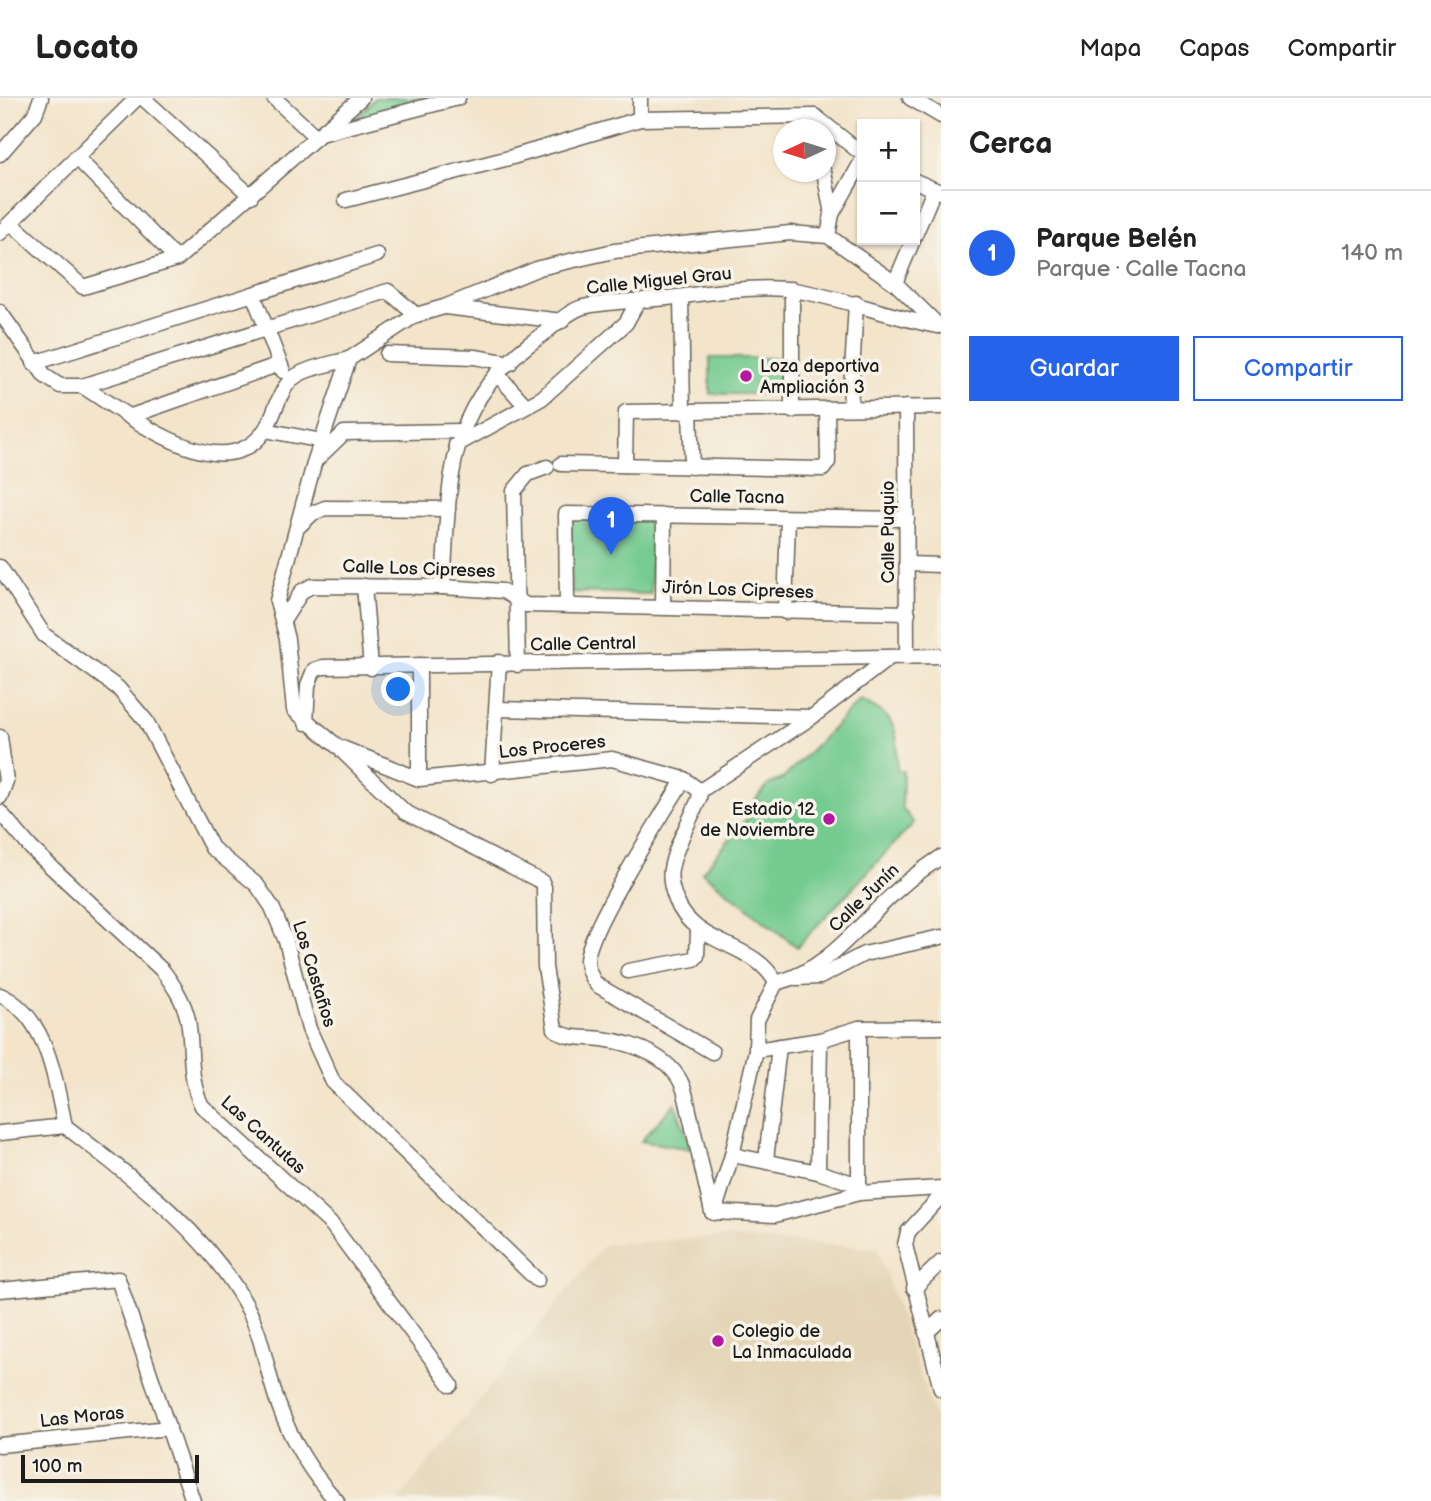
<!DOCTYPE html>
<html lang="es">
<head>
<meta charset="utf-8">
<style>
	:root { --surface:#fff; --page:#f6f6f6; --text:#222; --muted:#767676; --line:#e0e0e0; --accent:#2563eb }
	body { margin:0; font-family:"Balsamiq Sans",sans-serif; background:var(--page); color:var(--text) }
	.controls { position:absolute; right:21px; top:21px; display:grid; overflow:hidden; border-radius:0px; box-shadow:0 2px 5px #0004 }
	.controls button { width:63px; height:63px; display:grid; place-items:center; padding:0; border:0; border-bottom:2px solid var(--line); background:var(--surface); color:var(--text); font:35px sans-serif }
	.compass { position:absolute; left:773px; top:21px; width:63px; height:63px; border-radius:50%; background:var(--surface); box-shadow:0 2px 5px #0004; rotate:266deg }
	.scale { position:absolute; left:21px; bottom:18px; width:178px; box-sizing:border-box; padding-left:7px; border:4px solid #1c1c1c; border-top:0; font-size:19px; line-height:24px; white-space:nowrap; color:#1c1c1c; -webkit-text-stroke:5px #f7f3e8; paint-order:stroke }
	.you { position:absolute; left:399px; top:592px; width:24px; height:24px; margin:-18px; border:5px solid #fff; border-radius:50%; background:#1a73e8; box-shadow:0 0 0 10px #1a73e833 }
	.badge { display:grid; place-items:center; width:46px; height:46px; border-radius:50%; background:var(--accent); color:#fff; font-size:23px; font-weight:700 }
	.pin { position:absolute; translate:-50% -58px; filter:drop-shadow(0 2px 4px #0008) }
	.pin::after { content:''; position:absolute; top:37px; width:24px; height:21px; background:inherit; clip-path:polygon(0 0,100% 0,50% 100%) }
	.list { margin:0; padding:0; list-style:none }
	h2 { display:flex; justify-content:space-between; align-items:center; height:91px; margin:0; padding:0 28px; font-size:30px }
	h2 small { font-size:23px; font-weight:400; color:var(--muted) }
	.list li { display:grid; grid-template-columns:46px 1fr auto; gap:21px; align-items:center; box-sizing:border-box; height:126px; padding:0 28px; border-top:2px solid var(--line) }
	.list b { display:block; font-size:26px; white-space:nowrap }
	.list p { margin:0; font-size:23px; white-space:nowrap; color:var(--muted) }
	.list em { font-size:23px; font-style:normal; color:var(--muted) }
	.actions { display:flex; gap:14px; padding:21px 28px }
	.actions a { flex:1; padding:16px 0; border:2px solid var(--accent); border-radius:0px; text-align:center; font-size:24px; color:var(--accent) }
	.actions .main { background:var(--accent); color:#fff }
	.map { position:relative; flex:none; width:941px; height:1403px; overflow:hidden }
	header { display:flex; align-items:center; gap:42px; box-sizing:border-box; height:98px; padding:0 35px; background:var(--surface); border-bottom:2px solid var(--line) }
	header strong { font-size:33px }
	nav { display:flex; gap:38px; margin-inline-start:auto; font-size:24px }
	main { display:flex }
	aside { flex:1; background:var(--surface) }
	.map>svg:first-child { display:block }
</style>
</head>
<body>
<header>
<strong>Locato</strong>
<nav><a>Mapa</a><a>Capas</a><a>Compartir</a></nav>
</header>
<main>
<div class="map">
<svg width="941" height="1403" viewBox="0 0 941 1403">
	<rect width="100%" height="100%" fill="#f7f3e8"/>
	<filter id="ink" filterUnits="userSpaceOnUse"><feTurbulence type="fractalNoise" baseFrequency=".0143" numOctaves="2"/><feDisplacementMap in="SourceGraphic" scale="14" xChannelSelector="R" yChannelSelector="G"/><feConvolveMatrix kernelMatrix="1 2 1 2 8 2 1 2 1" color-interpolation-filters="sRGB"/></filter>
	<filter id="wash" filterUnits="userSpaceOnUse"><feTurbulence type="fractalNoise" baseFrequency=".00686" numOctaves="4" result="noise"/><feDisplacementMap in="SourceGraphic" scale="28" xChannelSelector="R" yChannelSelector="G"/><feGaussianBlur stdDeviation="1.57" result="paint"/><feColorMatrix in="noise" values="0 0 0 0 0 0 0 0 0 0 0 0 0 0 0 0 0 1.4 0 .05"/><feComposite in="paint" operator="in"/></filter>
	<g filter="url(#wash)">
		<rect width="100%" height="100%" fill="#f3e4ca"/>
		<polygon fill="#e4d5b7" points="721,1139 877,1150 941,1337 941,1403 398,1403 605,1146"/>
		<g fill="#74cb90" stroke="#487456" stroke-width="2">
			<polygon points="375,0 437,0 354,23"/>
			<rect x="710" y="260" width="71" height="36"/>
			<polygon points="571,420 652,420 651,496 571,494"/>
			<path d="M860,602C900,621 897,630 897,673H903L902,710L914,725L797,849L702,774L750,717L756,701L768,687L784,680Z"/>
			<polygon points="675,1005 691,1051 641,1043"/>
		</g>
	</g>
	<g filter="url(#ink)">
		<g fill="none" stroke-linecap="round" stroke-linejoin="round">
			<defs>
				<g id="minor">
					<polyline points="143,0 251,98"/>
					<polyline points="274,0 316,39"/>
					<polyline points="640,0 640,21"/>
					<polyline points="910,0 941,18"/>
					<polyline points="324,35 458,0"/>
					<polyline points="0,56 35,16 41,0"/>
					<polyline points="76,59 177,161"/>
					<polyline points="824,74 832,116"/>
					<polyline points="915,83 940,94"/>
					<polyline points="346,102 509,60 640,21 815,18 862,56"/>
					<polyline points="11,125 83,189 177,161 361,0"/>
					<polyline points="0,135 137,0"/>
					<polyline points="915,137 934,92"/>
					<polyline points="828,138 832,116 862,63"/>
					<polyline points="895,185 913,142"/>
					<polyline points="792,191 792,313"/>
					<polyline points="253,196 283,273"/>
					<polyline points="681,199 683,314"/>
					<polyline points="445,209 562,223"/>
					<polyline points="0,214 45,278 60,288 82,288 388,193 416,217 444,209 539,170 614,153 790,135 828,138 895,185 939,228"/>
					<path d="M416,217L349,261L315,362L277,503L287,541L294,612L337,648L419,681L612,661L684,681L700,693L699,701C690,723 675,748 671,771C669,782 672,792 676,802C695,850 755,843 776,885L757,922L756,952L732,1057L714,1115"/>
					<polyline points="387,256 475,259 510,265"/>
					<polyline points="34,265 377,157"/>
					<polyline points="498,277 526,308"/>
					<path d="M82,288C125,314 223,395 265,332C275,317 278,296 289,284C301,270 332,266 349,261"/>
					<polyline points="906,309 907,559"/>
					<polyline points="850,310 856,205"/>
					<polyline points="690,314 692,369"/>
					<polyline points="131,318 280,266"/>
					<polyline points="265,332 322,343"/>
					<polyline points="456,347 542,300 626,225 638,203"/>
					<polyline points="316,362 344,335 461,333"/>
					<polyline points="561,366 823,371 828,364 827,311"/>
					<polyline points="625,367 626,314 941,309"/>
					<polyline points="297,430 313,415 325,410 448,411"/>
					<polyline points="907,466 941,467"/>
					<polyline points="0,469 44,537 118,590 146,623 212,750 257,787 272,809 286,843 309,931 333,984 537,1182"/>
					<polyline points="364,488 371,570"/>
					<path d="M443,489C450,383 443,307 539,239C552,230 568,213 583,209C609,203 640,203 667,200C703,196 761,186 794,192C843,200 889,219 938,228"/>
					<polyline points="567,507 566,416 907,421"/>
					<polyline points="663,509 664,417"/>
					<polyline points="785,514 788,420"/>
					<polyline points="283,523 302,493 312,488 443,489 503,493 526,507 908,515"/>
					<polyline points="518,567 514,393 528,376 547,369"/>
					<polyline points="497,611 812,619"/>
					<polyline points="306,625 308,587 314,572 323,569 941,558"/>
					<polyline points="0,639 6,683 0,699"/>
					<path d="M343,654L405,714L542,784L544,789L545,869L555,931C567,942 586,939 602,941C635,945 676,960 685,995L712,1114L775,1117L859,1095L941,1090"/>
					<polyline points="492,676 499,564"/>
					<polyline points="419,681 419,567"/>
					<path d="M684,681C664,714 588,831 587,862C587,872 591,880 597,887L712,954"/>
					<polyline points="700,693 812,619 889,560"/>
					<path d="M0,714L31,750L163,873C174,888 184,903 188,922C193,951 188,981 202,1008L332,1127L451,1287"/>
					<polyline points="628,873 694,861 697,858 698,833"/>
					<polyline points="796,880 820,879 864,856 941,839"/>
					<path d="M776,885C831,871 861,823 902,788C914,777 928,768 941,759"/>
					<path d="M0,897C48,918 55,983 65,1028"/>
					<polyline points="756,952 820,942 859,930 941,929"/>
					<path d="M65,1028C131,1079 205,1132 246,1207C264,1240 266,1274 279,1308C291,1342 312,1377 337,1403"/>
					<polyline points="0,1035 65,1028"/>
					<polyline points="732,1057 818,1074 859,1087"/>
					<polyline points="766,1062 779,948"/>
					<polyline points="818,1074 820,942"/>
					<polyline points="859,1095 859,930"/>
					<polyline points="941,1098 908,1134 905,1147 941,1291"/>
					<polyline points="914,1190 941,1164"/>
					<polyline points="0,1192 118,1181 193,1403"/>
					<polyline points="926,1235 941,1221"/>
					<polyline points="0,1347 169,1330"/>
				</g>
			</defs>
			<use href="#minor" stroke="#676259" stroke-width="17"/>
			<use href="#minor" stroke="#fff" stroke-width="14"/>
		</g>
	</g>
	<g fill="#b5179e" stroke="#f7f3e8" stroke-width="2.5">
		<circle cx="746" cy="278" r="7"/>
		<circle cx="829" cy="721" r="7"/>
		<circle cx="718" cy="1243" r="7"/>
	</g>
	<g text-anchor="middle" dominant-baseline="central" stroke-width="7" stroke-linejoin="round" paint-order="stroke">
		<g font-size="18" fill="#1c1c1c" stroke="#f7f3e8">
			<text transform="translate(659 183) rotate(-6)">Calle Miguel Grau</text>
			<text transform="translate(737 399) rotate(1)">Calle Tacna</text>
			<text transform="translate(888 434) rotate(-90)">Calle Puquio</text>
			<text transform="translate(419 471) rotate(2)">Calle Los Cipreses</text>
			<text transform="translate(738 492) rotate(2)">Jirón Los Cipreses</text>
			<text transform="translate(583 546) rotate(-1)">Calle Central</text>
			<text transform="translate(552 649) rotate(-6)">Los Proceres</text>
			<text transform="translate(864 800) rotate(-44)">Calle Junín</text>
			<text transform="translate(314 876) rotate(73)">Los Castaños</text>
			<text transform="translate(263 1037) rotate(42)">Las Cantutas</text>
			<text transform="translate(82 1319) rotate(-6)">Las Moras</text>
		</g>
		<g font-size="18" fill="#1c1c1c" stroke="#f7f3e8" text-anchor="start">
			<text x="760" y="268">Loza deportiva<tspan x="760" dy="21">Ampliación 3</tspan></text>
			<text x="815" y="711" text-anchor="end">Estadio 12<tspan x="815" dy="21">de Noviembre</tspan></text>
			<text x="732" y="1233">Colegio de<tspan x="732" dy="21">La Inmaculada</tspan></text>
		</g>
	</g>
</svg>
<div class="controls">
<button>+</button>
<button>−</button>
</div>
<svg class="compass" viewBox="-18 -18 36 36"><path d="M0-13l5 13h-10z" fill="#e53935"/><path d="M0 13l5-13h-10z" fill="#767676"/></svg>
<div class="scale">100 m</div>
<div class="you"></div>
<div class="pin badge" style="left:611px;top:457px">1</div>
</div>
<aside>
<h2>Cerca<small></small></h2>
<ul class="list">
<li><span class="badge">1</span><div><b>Parque Belén</b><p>Parque · Calle Tacna</p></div><em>140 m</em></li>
</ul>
<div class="actions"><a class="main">Guardar</a><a>Compartir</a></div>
</aside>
</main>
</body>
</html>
